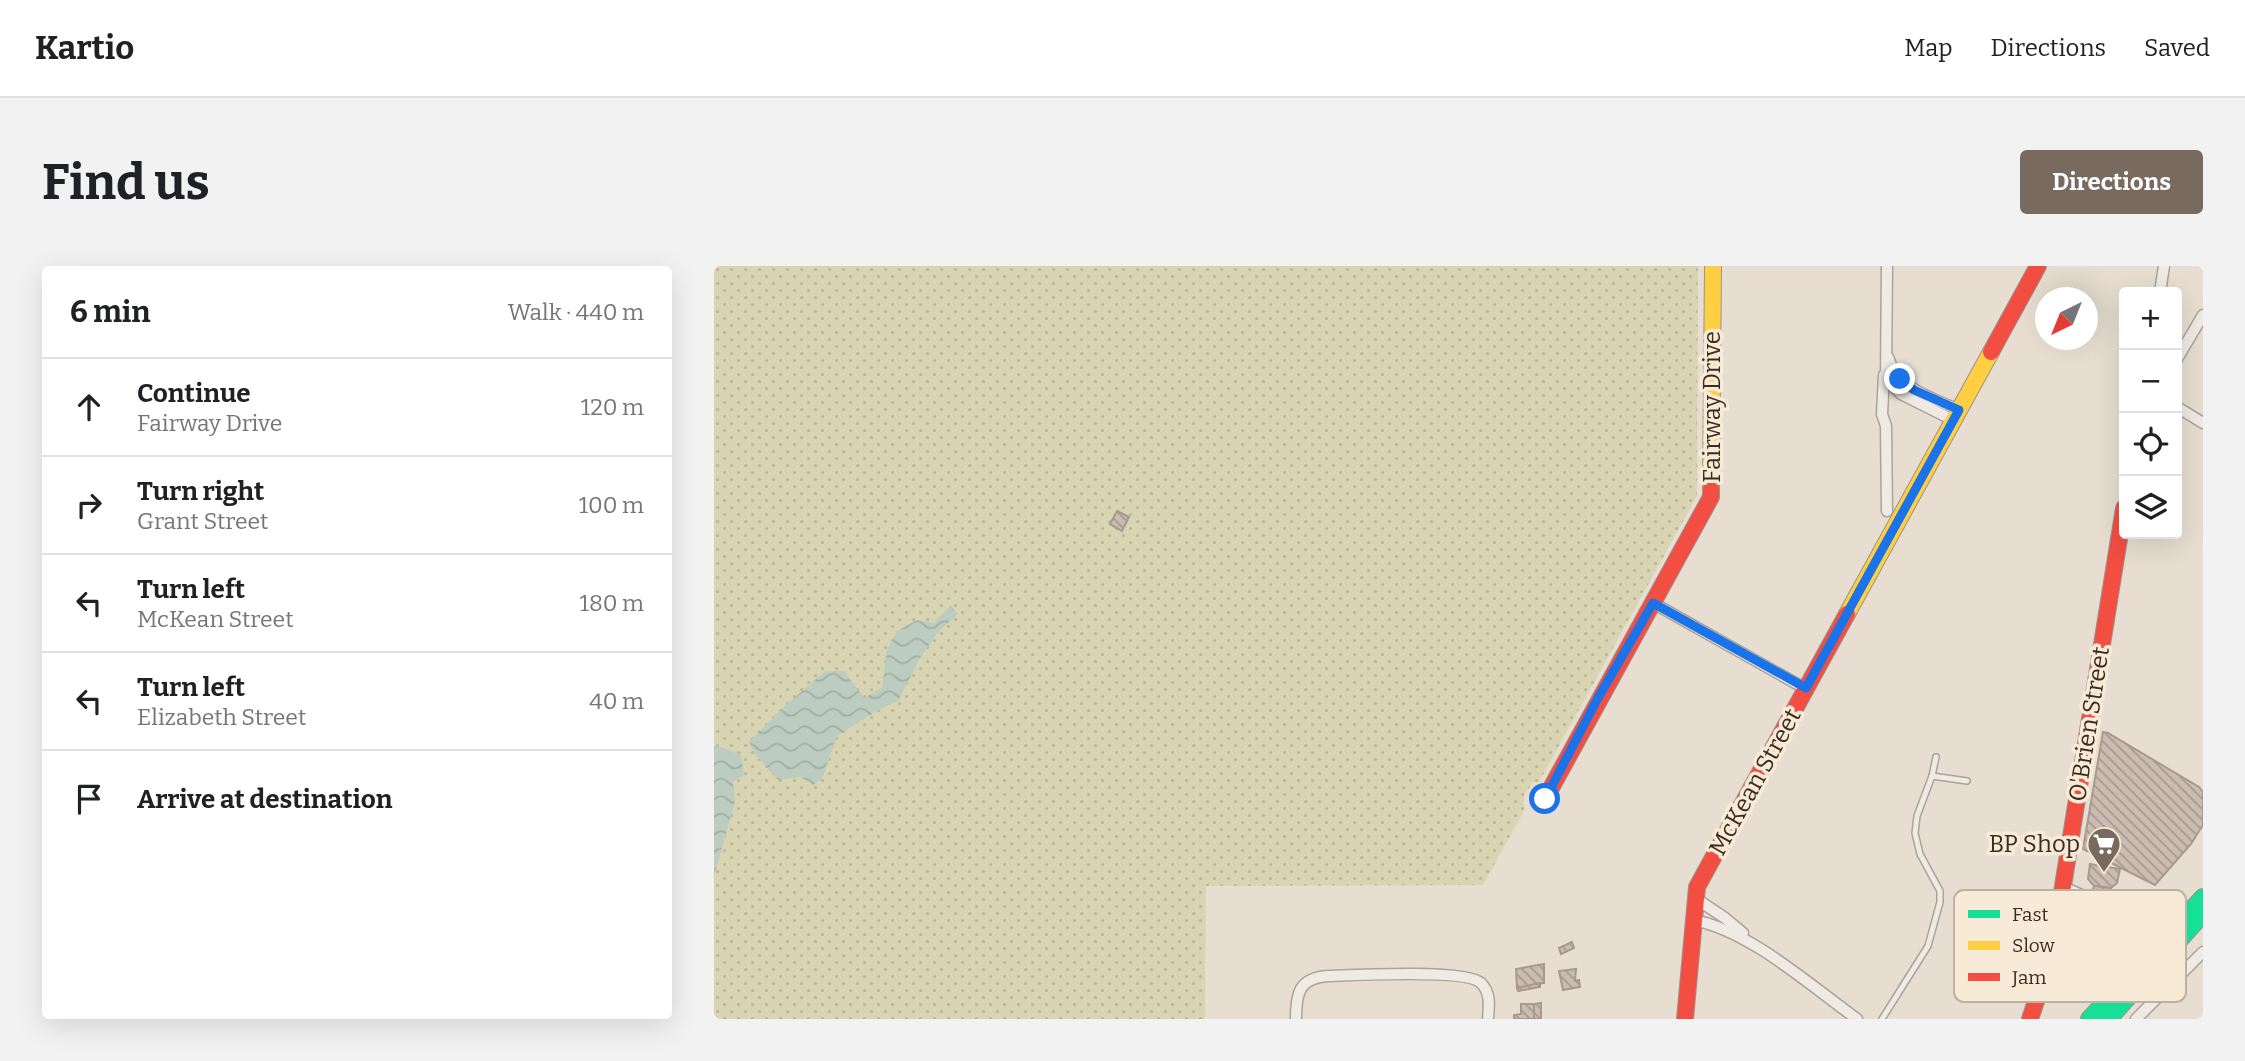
<!DOCTYPE html>
<html lang="en">
<head>
<meta charset="utf-8">
<style>
	:root { --surface:#fff; --page:#f2f2f2; --text:#202124; --muted:#757577; --line:#e0e0e0; --accent:#786a5e }
	body { margin:0; font-family:Bitter,serif; background:var(--page); color:var(--text) }
	.controls { position:absolute; right:21px; top:21px; display:grid; overflow:hidden; border-radius:7px; box-shadow:0 7px 28px #0002 }
	.controls button { width:63px; height:63px; display:grid; place-items:center; padding:0; border:0; border-bottom:2px solid var(--line); background:var(--surface); color:var(--text); font:35px sans-serif }
	.compass { position:absolute; left:1321px; top:21px; width:63px; height:63px; border-radius:50%; background:var(--surface); box-shadow:0 7px 28px #0002; rotate:223deg }
	.stop { position:absolute; width:21px; height:21px; margin:-16px; border:5px solid #1a73e8; border-radius:50%; background:#fff }
	.stop.end { background:#1a73e8; border-color:#fff; box-shadow:0 2px 7px #0008 }
	.list { margin:0; padding:0; list-style:none }
	h2 { display:flex; justify-content:space-between; align-items:center; height:91px; margin:0; padding:0 28px; font-size:30px }
	h2 small { font-size:23px; font-weight:400; color:var(--muted) }
	.list li { display:grid; grid-template-columns:46px 1fr auto; gap:21px; align-items:center; box-sizing:border-box; height:98px; padding:0 28px; border-top:2px solid var(--line) }
	.list b { display:block; font-size:26px; white-space:nowrap }
	.list p { margin:0; font-size:23px; white-space:nowrap; color:var(--muted) }
	.list em { font-size:23px; font-style:normal; color:var(--muted) }
	.icon { flex:none; width:38px; height:38px; fill:none; stroke:currentColor; stroke-width:2; stroke-linecap:round; stroke-linejoin:round }
	.map { position:relative; flex:none; width:1489px; height:753px; overflow:hidden; border-radius:7px }
	header { display:flex; align-items:center; gap:42px; box-sizing:border-box; height:98px; padding:0 35px; background:var(--surface); border-bottom:2px solid var(--line) }
	header strong { font-size:33px }
	nav { display:flex; gap:38px; margin-inline-start:auto; font-size:24px }
	.intro { display:flex; align-items:center; justify-content:space-between; box-sizing:border-box; height:168px; padding:0 42px }
	h1 { margin:0; font-size:49px }
	.button { padding:18px 32px; border-radius:7px; background:var(--accent); color:#fff; font-size:24px; font-weight:700 }
	main { display:flex; gap:42px; padding:0 42px }
	aside { flex:1; background:var(--surface); border-radius:7px; box-shadow:0 7px 28px #0002 }
	.map>svg:first-child { display:block }
</style>
</head>
<body>
<header>
<strong>Kartio</strong>
<nav><a>Map</a><a>Directions</a><a>Saved</a></nav>
</header>
<div class="intro"><h1>Find us</h1><a class="button">Directions</a></div>
<main>
<aside>
<h2>6 min<small>Walk · 440 m</small></h2>
<ul class="list">
<li><svg class="icon" aria-label="ahead" viewBox="0 0 24 24"><path d="M12 20V5M6 11l6-6 6 6"/></svg><div><b>Continue</b><p>Fairway Drive</p></div><em>120 m</em></li>
<li><svg class="icon" aria-label="right" viewBox="0 0 24 24"><path d="M7 20v-9h11M14 6l5 5-5 5"/></svg><div><b>Turn right</b><p>Grant Street</p></div><em>100 m</em></li>
<li><svg class="icon" aria-label="left" viewBox="0 0 24 24"><path d="M17 20v-9H6M10 6l-5 5 5 5"/></svg><div><b>Turn left</b><p>McKean Street</p></div><em>180 m</em></li>
<li><svg class="icon" aria-label="left" viewBox="0 0 24 24"><path d="M17 20v-9H6M10 6l-5 5 5 5"/></svg><div><b>Turn left</b><p>Elizabeth Street</p></div><em>40 m</em></li>
<li><svg class="icon" aria-label="arrive" viewBox="0 0 24 24"><path d="M6 21V4h12l-3 4 3 4H6"/></svg><div><b>Arrive at destination</b></div></li>
</ul>
</aside>
<div class="map">
<svg width="1489" height="753" viewBox="0 0 1489 753">
	<defs>
		<pattern id="grass-dots" width="8" height="8" patternUnits="userSpaceOnUse" patternTransform="scale(1.75)"><rect width="8" height="8" fill="#d9d5b3"/><path d="M2 2h.1M6 6h.1" fill="none" stroke="#bbb79a" stroke-width="1.8" stroke-linecap="round"/></pattern>
		<pattern id="water-waves" width="16" height="10" patternUnits="userSpaceOnUse" patternTransform="scale(1.75)"><rect width="16" height="10" fill="#bcccc0"/><path d="M0 5q4-4 8 0t8 0" fill="none" stroke="#a2afa5"/></pattern>
		<pattern id="building-back-hatch" width="6" height="6" patternUnits="userSpaceOnUse" patternTransform="scale(1.75)"><rect width="6" height="6" fill="#cbbcb1"/><path d="M-1 5l2 2M0 0l6 6M5-1l2 2" fill="none" stroke="#a69990"/></pattern>
	</defs>
	<rect width="100%" height="100%" fill="#e7ded1"/>
	<polygon fill="url(#grass-dots)" points="0,0 984,0 983,230 825,516 819,516 810,529 810,545 769,619 492,620 491,753 0,753"/>
	<g fill="url(#water-waves)">
		<polygon points="236,340 244,348 225,365 206,392 184,435 161,446 123,470 108,513 99,519 86,511 64,514 40,487 35,476 69,442 111,405 130,405 150,432 168,422 173,384 183,365 203,354 220,357"/>
		<polygon points="4,480 27,489 30,509 19,516 21,536 0,610 0,481"/>
	</g>
	<g fill="url(#building-back-hatch)" stroke="#a8998f" stroke-width="2">
		<polygon points="403,245 415,251 408,265 396,258"/>
		<polygon points="1389,466 1394,467 1485,521 1489,526 1489,559 1477,578 1441,619 1369,583"/>
		<polygon points="1376,598 1406,603 1403,617 1397,622 1380,620 1374,613"/>
		<polygon points="1380,620 1397,622 1395,634 1400,642 1397,661 1368,656 1371,637 1377,632"/>
		<polygon points="858,676 860,682 847,688 845,682"/>
		<polygon points="830,698 830,717 803,722 802,703"/>
		<polygon points="862,703 861,715 865,714 866,721 849,724 845,705"/>
		<polygon points="826,717 826,721 804,725 803,722"/>
		<polygon points="827,737 827,753 820,753 820,738"/>
		<polygon points="807,738 820,738 820,753 800,753 800,749 807,748"/>
	</g>
	<g fill="none" stroke-linecap="round" stroke-linejoin="round">
		<defs>
			<g id="lane">
				<polyline points="1218,510 1253,515"/>
				<polyline points="1351,619 1387,635"/>
				<polyline points="1346,659 1382,663"/>
				<polyline points="1391,709 1450,645"/>
				<polyline points="1393,727 1391,686 1382,663 1387,635 1467,647"/>
				<polyline points="1168,753 1214,680 1226,636 1226,625 1206,588 1201,567 1203,550 1218,510 1222,491"/>
			</g>
			<g id="street">
				<polyline points="1173,0 1172,112 1187,128 1239,154"/>
				<polyline points="1446,26 1450,0"/>
				<path d="M1174,91C1183,123 1218,132 1245,144"/>
				<polyline points="1463,93 1489,49"/>
				<polyline points="1170,109 1168,148 1172,160 1173,245"/>
				<polyline points="1463,141 1489,157"/>
				<polyline points="939,337 1092,423"/>
				<polyline points="981,632 1011,652 1029,667"/>
				<path d="M979,654C1035,664 1097,720 1143,753"/>
				<path d="M582,753C582,727 585,712 614,710C640,709 753,703 767,717C777,727 775,740 774,753"/>
				<polyline points="1422,753 1489,686"/>
			</g>
			<g id="fast">
				<polyline points="1375,753 1489,631"/>
				<polyline points="1395,753 1489,648"/>
			</g>
			<g id="slow">
				<polyline points="997,222 999,0"/>
				<polyline points="1133,348 1277,86"/>
			</g>
			<g id="jam">
				<polyline points="1277,86 1324,0"/>
				<polyline points="831,533 997,231 997,222"/>
				<polyline points="971,753 983,621 1133,348"/>
				<polyline points="1316,753 1338,688 1410,242"/>
			</g>
		</defs>
		<use href="#lane" stroke="#aca399" stroke-width="8"/>
		<use href="#street" stroke="#aca399" stroke-width="13"/>
		<use href="#fast" stroke="#9c9389" stroke-width="18"/>
		<use href="#slow" stroke="#9c9389" stroke-width="18"/>
		<use href="#jam" stroke="#9c9389" stroke-width="18"/>
		<use href="#lane" stroke="#efeae3" stroke-width="5"/>
		<use href="#street" stroke="#efeae3" stroke-width="10"/>
		<use href="#fast" stroke="#16e098" stroke-width="16"/>
		<use href="#slow" stroke="#ffcf43" stroke-width="16"/>
		<use href="#jam" stroke="#f24e42" stroke-width="16"/>
	</g>
	<g fill="none" stroke-linecap="round" stroke-linejoin="round">
		<polyline stroke="#1a73e8" stroke-width="9" points="831,533 884,432 939,337 1092,422 1245,144 1200,124 1186,113"/>
	</g>
	<defs>
		<symbol id="supermarket-pin" viewBox="-11 -11 22 30"><path d="M0 17L-7.5 6A9.5 9.5 0 1 1 7.5 6Z" fill="#786a5e" stroke="#f7ebd8"/><path d="M-6-5.5h2.5l.6 2H6L4.5 2H-2.5L-4.4-4H-6ZM-1.5 3.2a1.3 1.3 0 1 0 .1 0ZM3 3.2a1.3 1.3 0 1 0 .1 0Z" fill="#fff"/></symbol>
	</defs>
	<g fill-rule="evenodd">
		<use href="#supermarket-pin" x="1371" y="559" width="38" height="52"/>
	</g>
	<g text-anchor="middle" dominant-baseline="central" stroke-width="7" stroke-linejoin="round" paint-order="stroke">
		<g font-size="24" fill="#3c2b20" stroke="#f7ebd8">
			<text transform="translate(998 141) rotate(-90)">Fairway Drive</text>
			<text transform="translate(1375 458) rotate(-81)">O'Brien Street</text>
			<text transform="translate(1041 516) rotate(-61)">McKean Street</text>
		</g>
		<g font-size="24" fill="#3c2b20" stroke="#f7ebd8" text-anchor="end">
			<text x="1366" y="578">BP Shop</text>
		</g>
	</g>
	<rect x="1240" y="624" width="232" height="112" rx="10" fill="#f7ebd8" stroke="#bfb1a1" stroke-width="2"/>
	<rect x="1254" y="644" width="32" height="8" fill="#16e098"/>
	<rect x="1254" y="675" width="32" height="9" fill="#ffcf43"/>
	<rect x="1254" y="707" width="32" height="8" fill="#f24e42"/>
	<g font-size="19" fill="#3c2b20">
		<text x="1298" y="655">Fast</text>
		<text x="1298" y="686">Slow</text>
		<text x="1298" y="718">Jam</text>
	</g>
</svg>
<div class="controls">
<button>+</button>
<button>−</button>
<button><svg class="icon" aria-label="locate" viewBox="0 0 24 24"><circle cx="12" cy="12" r="6"/><path d="M12 2v4M12 18v4M2 12h4M18 12h4"/></svg></button>
<button><svg class="icon" aria-label="layers" viewBox="0 0 24 24"><path d="M12 4l9 5-9 5-9-5zM3 14l9 5 9-5"/></svg></button>
</div>
<svg class="compass" viewBox="-18 -18 36 36"><path d="M0-13l5 13h-10z" fill="#e53935"/><path d="M0 13l5-13h-10z" fill="#757577"/></svg>
<div class="stop" style="left:831px;top:533px"></div>
<div class="stop end" style="left:1186px;top:113px"></div>
</div>
</main>
</body>
</html>
